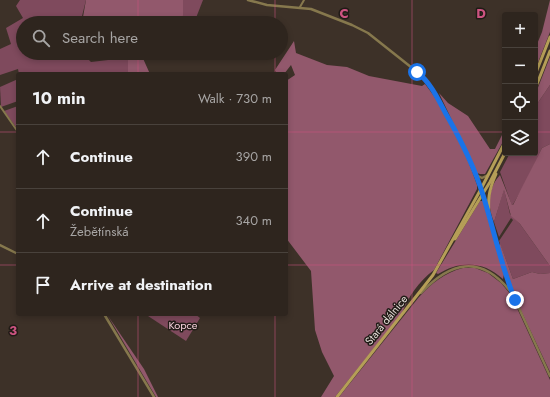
<!DOCTYPE html>
<html lang="en">
<head>
<meta charset="utf-8">
<style>
	:root { --surface:#2e251e; --page:#3a312b; --text:#f1f3f6; --muted:#a7a5a4; --line:#49423c }
	body { margin:0; font-family:Jost,sans-serif; background:var(--page); color:var(--text) }
	.controls { position:absolute; right:12px; top:12px; display:grid; overflow:hidden; border-radius:4px; box-shadow:0 2px 6px #0003 }
	.controls button { width:36px; height:36px; display:grid; place-items:center; padding:0; border:0; border-bottom:1px solid var(--line); background:var(--surface); color:var(--text); font:20px sans-serif }
	.stop { position:absolute; width:12px; height:12px; margin:-9px; border:3px solid #1a73e8; border-radius:50%; background:#fff }
	.stop.end { background:#1a73e8; border-color:#fff; box-shadow:0 1px 4px #0008 }
	.list { margin:0; padding:0; list-style:none }
	h2 { display:flex; justify-content:space-between; align-items:center; height:52px; margin:0; padding:0 16px; font-size:17px }
	h2 small { font-size:13px; font-weight:400; color:var(--muted) }
	.list li { display:grid; grid-template-columns:26px 1fr auto; gap:12px; align-items:center; box-sizing:border-box; height:64px; padding:0 16px; border-top:1px solid var(--line) }
	.list b { display:block; font-size:15px; white-space:nowrap }
	.list p { margin:0; font-size:13px; white-space:nowrap; color:var(--muted) }
	.list em { font-size:13px; font-style:normal; color:var(--muted) }
	.icon { flex:none; width:22px; height:22px; fill:none; stroke:currentColor; stroke-width:2; stroke-linecap:round; stroke-linejoin:round }
	.map { position:relative; flex:none; width:550px; height:397px; overflow:hidden }
	.search { position:absolute; background:var(--surface); box-shadow:0 2px 6px #0003; left:16px; top:16px; width:272px; height:44px; display:flex; align-items:center; gap:10px; box-sizing:border-box; padding:0 14px; border-radius:22px; color:var(--muted); font-size:15px }
	.panel { position:absolute; background:var(--surface); box-shadow:0 2px 6px #0003; left:16px; top:72px; width:272px; height:244px; border-radius:4px }
	.map>svg:first-child { display:block }
</style>
</head>
<body>
<div class="map">
<svg width="550" height="397" viewBox="0 0 550 397">
	<rect width="100%" height="100%" fill="#3d3128"/>
	<g fill="#7f4a5d">
		<polygon points="20,0 86,0 82,16 78,23 23,23 23,53 85,53 86,57 91,62 108,60 109,56 128,55 128,74 19,74 18,69 0,75 0,49 11,44 6,28 23,18 16,6"/>
		<polygon points="183,0 203,0 194,23 181,23"/>
		<polygon points="18,79 18,101 1,107 0,87"/>
		<polygon points="550,85 550,144 542,148 522,189 512,206 500,172 510,153 535,153 535,107"/>
		<polygon points="18,106 18,130 4,111"/>
		<polygon points="504,189 510,214 520,224 550,266 550,273 540,274 532,272 513,279 499,241 513,220 511,218 499,237 494,222"/>
		<polygon points="145,314 195,314 200,318 186,341"/>
	</g>
	<g fill="#92586c">
		<polygon points="86,0 183,0 183,15 181,23 79,23 83,17"/>
		<polygon points="550,0 550,32 535,70 535,49 542,32"/>
		<path d="M294,41L296,53L327,65L347,67L369,76L422,86L425,84C448,113 465,150 477,185V189L434,270C418,282 409,296 402,313L335,397H321L334,376L322,352L315,330L311,271L286,238V81L295,75L291,65L284,74H277L275,70Z"/>
		<polygon points="86,53 157,53 157,55 141,54 150,74 128,74 128,54 109,56 107,59 91,60 88,56 86,57"/>
		<polygon points="550,57 550,85 535,107 535,95"/>
		<polygon points="439,93 448,103 468,116 490,149 495,149 505,129 505,138 485,174 480,174 477,173"/>
		<path d="M550,144V266L520,224L511,216L504,190L494,222C487,206 488,188 500,175L512,205H513L542,148Z"/>
		<path d="M480,201H483L504,274L503,279C484,261 460,260 438,274L436,273Z"/>
		<polygon points="500,243 513,279 532,272 540,274 550,273 550,372 516,300 499,246"/>
		<path d="M463,268H475L488,273L501,283L511,295L550,380V397H339L419,297C432,283 444,273 463,268Z"/>
		<polygon points="108,316 144,369 158,397 156,397"/>
	</g>
	<g fill="none" stroke-linecap="round" stroke-linejoin="round">
		<g stroke="#86784d" stroke-width="2">
			<polyline points="300,7 304,0"/>
			<polyline points="0,106 18,132"/>
		</g>
		<g stroke="#86784d" stroke-width="2.5">
			<polyline points="248,0 267,5 311,9 352,25 368,33 421,75 431,88 465,149 481,189 488,211"/>
			<polyline points="476,175 482,178 488,175"/>
			<polyline points="489,216 512,293 550,376"/>
			<polyline points="0,245 18,254"/>
			<path d="M421,293C450,262 480,254 510,291"/>
			<polyline points="104,314 154,397"/>
		</g>
		<g stroke="#b59e57" stroke-width="3">
			<polyline points="535,75 550,37"/>
			<polyline points="535,89 550,51"/>
			<path d="M489,218C488,199 488,192 496,174"/>
			<polyline points="455,239 490,182 505,153"/>
			<polyline points="337,397 433,275 481,189 505,142"/>
		</g>
	</g>
	<g fill="none" stroke-linecap="round" stroke-linejoin="round">
		<path stroke="#1a73e8" stroke-width="5" d="M417,72C431,83 438,99 446,114C461,140 474,166 483,195C494,230 501,266 515,300"/>
	</g>
	<path fill="none" stroke="#cc5380" stroke-width="1" stroke-opacity="0.55" d="M138,0V23M275,0V23M412,0V397M138,53V74M275,53V74M0,132H18M286,132H505M535,132H550M0,265H18M286,265H550M138,314V397M275,314V397"/>
	<g text-anchor="middle" dominant-baseline="central" stroke-width="3" stroke-linejoin="round" paint-order="stroke">
		<g font-size="11" fill="#e5ded8" stroke="#201b16">
			<text transform="translate(386 320) rotate(-51)">Stará dálnice</text>
		</g>
		<g font-size="11" fill="#f5cfda" stroke="#201b16">
			<text x="183" y="325">Kopce</text>
		</g>
	</g>
	<g font-size="13" text-anchor="middle" font-weight="bold" fill="#cc5380" stroke="#201b16" stroke-width="3" stroke-linejoin="round" paint-order="stroke">
		<text x="344" y="18">C</text>
		<text x="481" y="18">D</text>
		<text x="13" y="335">3</text>
	</g>
</svg>
<div class="controls">
<button>+</button>
<button>−</button>
<button><svg class="icon" aria-label="locate" viewBox="0 0 24 24"><circle cx="12" cy="12" r="6"/><path d="M12 2v4M12 18v4M2 12h4M18 12h4"/></svg></button>
<button><svg class="icon" aria-label="layers" viewBox="0 0 24 24"><path d="M12 4l9 5-9 5-9-5zM3 14l9 5 9-5"/></svg></button>
</div>
<div class="stop" style="left:417px;top:72px"></div>
<div class="stop end" style="left:515px;top:300px"></div>
<div class="search"><svg class="icon" aria-label="search" viewBox="0 0 24 24"><circle cx="10" cy="10" r="6"/><path d="M15 15l6 6"/></svg>Search here</div>
<section class="panel">
<h2>10 min<small>Walk · 730 m</small></h2>
<ul class="list">
<li><svg class="icon" aria-label="ahead" viewBox="0 0 24 24"><path d="M12 20V5M6 11l6-6 6 6"/></svg><div><b>Continue</b></div><em>390 m</em></li>
<li><svg class="icon" aria-label="ahead" viewBox="0 0 24 24"><path d="M12 20V5M6 11l6-6 6 6"/></svg><div><b>Continue</b><p>Žebětínská</p></div><em>340 m</em></li>
<li><svg class="icon" aria-label="arrive" viewBox="0 0 24 24"><path d="M6 21V4h12l-3 4 3 4H6"/></svg><div><b>Arrive at destination</b></div></li>
</ul>
</section>
</div>
</body>
</html>
